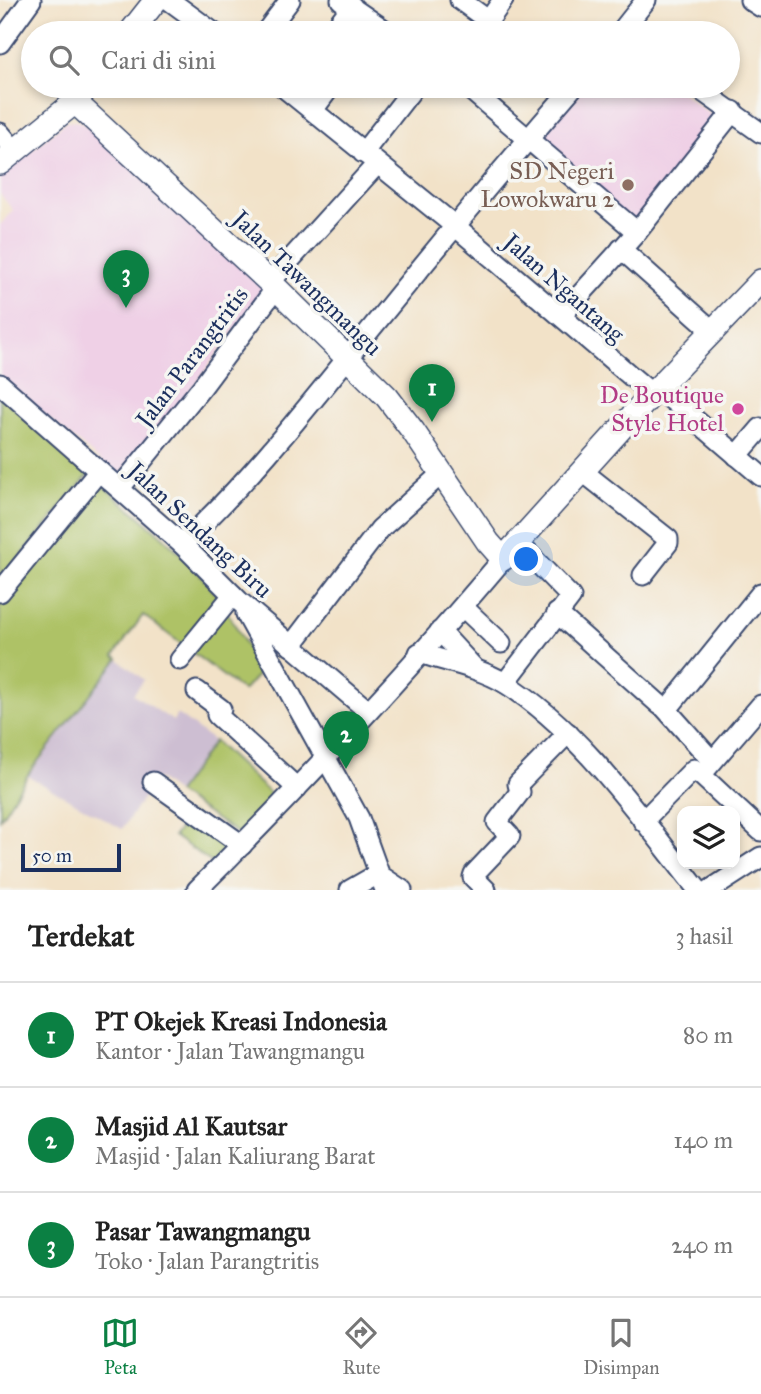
<!DOCTYPE html>
<html lang="id">
<head>
<meta charset="utf-8">
<style>
	:root { --surface:#fff; --page:#f2f2f2; --text:#222; --muted:#767676; --line:#e0e0e0; --accent:#0b8043 }
	body { margin:0; font-family:"IM FELL Great Primer",serif; background:var(--page); color:var(--text) }
	.controls { position:absolute; right:21px; bottom:21px; display:grid; overflow:hidden; border-radius:14px; box-shadow:0 4px 10px #0003 }
	.controls button { width:63px; height:63px; display:grid; place-items:center; padding:0; border:0; border-bottom:2px solid var(--line); background:var(--surface); color:var(--text); font:35px sans-serif }
	.scale { position:absolute; left:21px; bottom:18px; width:100px; box-sizing:border-box; padding-left:7px; border:4px solid #1b2f5e; border-top:0; font-size:19px; line-height:24px; white-space:nowrap; color:#1b2f5e; -webkit-text-stroke:5px #f6f6f2; paint-order:stroke }
	.you { position:absolute; left:527px; top:560px; width:24px; height:24px; margin:-18px; border:5px solid #fff; border-radius:50%; background:#1a73e8; box-shadow:0 0 0 10px #1a73e833 }
	.badge { display:grid; place-items:center; width:46px; height:46px; border-radius:50%; background:var(--accent); color:#fff; font-size:23px; font-weight:700 }
	.pin { position:absolute; translate:-50% -58px; filter:drop-shadow(0 2px 4px #0008) }
	.pin::after { content:''; position:absolute; top:37px; width:24px; height:21px; background:inherit; clip-path:polygon(0 0,100% 0,50% 100%) }
	.list { margin:0; padding:0; list-style:none }
	h2 { display:flex; justify-content:space-between; align-items:center; height:91px; margin:0; padding:0 28px; font-size:30px }
	h2 small { font-size:23px; font-weight:400; color:var(--muted) }
	.list li { display:grid; grid-template-columns:46px 1fr auto; gap:21px; align-items:center; box-sizing:border-box; height:105px; padding:0 28px; border-top:2px solid var(--line) }
	.list b { display:block; font-size:26px; white-space:nowrap }
	.list p { margin:0; font-size:23px; white-space:nowrap; color:var(--muted) }
	.list em { font-size:23px; font-style:normal; color:var(--muted) }
	.icon { flex:none; width:38px; height:38px; fill:none; stroke:currentColor; stroke-width:2; stroke-linecap:round; stroke-linejoin:round }
	.map { position:relative; flex:none; width:761px; height:890px; overflow:hidden }
	.search { position:absolute; background:var(--surface); box-shadow:0 4px 10px #0003; left:21px; right:21px; top:21px; height:77px; display:flex; align-items:center; gap:18px; box-sizing:border-box; padding:0 24px; border-radius:38px; color:var(--muted); font-size:26px }
	.sheet { height:406px; background:var(--surface) }
	nav { display:flex; justify-content:space-around; align-items:center; box-sizing:border-box; height:98px; border-top:2px solid var(--line); background:var(--surface); font-size:19px; color:var(--muted) }
	nav a { display:grid; justify-items:center; gap:4px }
	nav .on { color:var(--accent) }
	.map>svg:first-child { display:block }
</style>
</head>
<body>
<div class="map">
<svg width="761" height="890" viewBox="0 0 761 890">
	<rect width="100%" height="100%" fill="#f6f6f2"/>
	<filter id="ink" filterUnits="userSpaceOnUse"><feTurbulence type="fractalNoise" baseFrequency=".0143" numOctaves="2"/><feDisplacementMap in="SourceGraphic" scale="14" xChannelSelector="R" yChannelSelector="G"/><feConvolveMatrix kernelMatrix="1 2 1 2 8 2 1 2 1" color-interpolation-filters="sRGB"/></filter>
	<filter id="wash" filterUnits="userSpaceOnUse"><feTurbulence type="fractalNoise" baseFrequency=".00686" numOctaves="4" result="noise"/><feDisplacementMap in="SourceGraphic" scale="28" xChannelSelector="R" yChannelSelector="G"/><feGaussianBlur stdDeviation="1.57" result="paint"/><feColorMatrix in="noise" values="0 0 0 0 0 0 0 0 0 0 0 0 0 0 0 0 0 1.4 0 .05"/><feComposite in="paint" operator="in"/></filter>
	<g filter="url(#wash)">
		<rect width="100%" height="100%" fill="#f2e2c8"/>
		<g fill="#efd0e6">
			<polygon points="583,86 673,86 720,122 637,228 537,142"/>
			<polygon points="77,121 84,124 264,289 198,380 119,476 0,378 0,225 13,210 0,194 0,178 65,122"/>
		</g>
		<polygon fill="#cdbed2" points="118,659 144,680 133,694 173,721 177,714 215,742 177,793 157,778 122,829 28,776"/>
		<g fill="#aec266" stroke="#647862" stroke-width="2">
			<polygon points="0,395 90,473 0,582"/>
			<path d="M98,481C134,513 177,545 208,584C229,611 244,641 260,672L243,691L143,615L114,656L118,659L31,770L0,819V599Z"/>
			<polygon points="214,741 275,798 240,835 177,793"/>
			<polygon points="191,813 231,844 215,865 174,836"/>
		</g>
	</g>
	<g filter="url(#ink)">
		<g fill="none" stroke-linecap="round" stroke-linejoin="round">
			<defs>
				<g id="minor">
					<polyline points="169,0 214,33"/>
					<polyline points="341,0 389,33"/>
					<polyline points="460,0 489,21"/>
					<polyline points="750,0 761,7"/>
					<polyline points="265,33 290,0"/>
					<polyline points="331,33 352,6"/>
					<polyline points="480,33 503,0"/>
					<polyline points="620,33 646,0"/>
					<polyline points="0,43 31,0"/>
					<polyline points="282,86 455,226 652,394"/>
					<polyline points="466,86 637,232"/>
					<polyline points="695,86 761,133"/>
					<polyline points="313,110 331,86"/>
					<polyline points="0,133 15,151"/>
					<polyline points="363,153 415,86"/>
					<polyline points="621,249 713,331"/>
					<polyline points="270,282 377,164"/>
					<polyline points="561,316 637,232 733,111"/>
					<polyline points="0,384 182,544 239,601 367,710"/>
					<polyline points="658,388 761,476"/>
					<polyline points="737,456 761,428"/>
					<polyline points="582,471 668,539 668,543 643,575"/>
					<polyline points="120,488 202,387 276,288"/>
					<path d="M182,544C255,476 316,396 379,319C443,240 508,162 574,86"/>
					<polyline points="0,592 99,471"/>
					<polyline points="463,607 501,643"/>
					<polyline points="557,613 660,705 669,707 761,593"/>
					<polyline points="246,614 359,818 385,890"/>
					<polyline points="440,631 475,669"/>
					<polyline points="291,646 380,529 441,474"/>
					<path d="M419,653C448,662 480,668 505,683C581,730 643,821 698,890"/>
					<polyline points="180,660 233,595"/>
					<polyline points="505,683 571,597 518,543"/>
					<polyline points="197,691 221,709 217,715 297,788"/>
					<polyline points="761,705 701,775 761,831"/>
					<polyline points="664,707 712,761"/>
					<polyline points="153,782 242,845"/>
					<polyline points="643,821 694,769 701,775"/>
					<path d="M197,890C303,784 406,674 503,559"/>
					<polyline points="350,890 378,874 402,890"/>
					<polyline points="486,890 473,877 474,874 510,836 497,822 520,792 518,784 568,733"/>
					<polyline points="710,890 761,857"/>
				</g>
				<g id="major">
					<polyline points="130,33 156,0"/>
					<polyline points="75,102 276,288 387,397 413,431 488,542 503,559 652,394 761,281"/>
					<polyline points="0,163 75,102 88,86"/>
				</g>
			</defs>
			<use href="#minor" stroke="#3b4a6e" stroke-width="23"/>
			<use href="#major" stroke="#3b4a6e" stroke-width="26"/>
			<use href="#minor" stroke="#fff" stroke-width="19"/>
			<use href="#major" stroke="#fff" stroke-width="23"/>
		</g>
	</g>
	<circle fill="#8d6e63" stroke="#f6f6f2" stroke-width="2.5" cx="628" cy="185" r="7"/>
	<circle fill="#d1479c" stroke="#f6f6f2" stroke-width="2.5" cx="738" cy="409" r="7"/>
	<g text-anchor="middle" dominant-baseline="central" stroke-width="7" stroke-linejoin="round" paint-order="stroke">
		<g font-size="24" fill="#785e54" stroke="#f6f6f2" text-anchor="end">
			<text x="614" y="171">SD Negeri<tspan x="614" dy="28">Lowokwaru 2</tspan></text>
		</g>
		<g font-size="24" fill="#1b2f5e" stroke="#f6f6f2">
			<text transform="translate(307 283) rotate(44)">Jalan Tawangmangu</text>
			<text transform="translate(564 288) rotate(41)">Jalan Ngantang</text>
			<text transform="translate(192 357) rotate(-53)">Jalan Parangtritis</text>
			<text transform="translate(200 530) rotate(43)">Jalan Sendang Biru</text>
		</g>
		<g font-size="24" fill="#b23c85" stroke="#f6f6f2" text-anchor="end">
			<text x="724" y="395">De Boutique<tspan x="724" dy="28">Style Hotel</tspan></text>
		</g>
	</g>
</svg>
<div class="controls">
<button><svg class="icon" aria-label="layers" viewBox="0 0 24 24"><path d="M12 4l9 5-9 5-9-5zM3 14l9 5 9-5"/></svg></button>
</div>
<div class="scale">50 m</div>
<div class="you"></div>
<div class="pin badge" style="left:432px;top:422px">1</div>
<div class="pin badge" style="left:346px;top:769px">2</div>
<div class="pin badge" style="left:126px;top:308px">3</div>
<div class="search"><svg class="icon" aria-label="search" viewBox="0 0 24 24"><circle cx="10" cy="10" r="6"/><path d="M15 15l6 6"/></svg>Cari di sini</div>
</div>
<section class="sheet">
<h2>Terdekat<small>3 hasil</small></h2>
<ul class="list">
<li><span class="badge">1</span><div><b>PT Okejek Kreasi Indonesia</b><p>Kantor · Jalan Tawangmangu</p></div><em>80 m</em></li>
<li><span class="badge">2</span><div><b>Masjid Al Kautsar</b><p>Masjid · Jalan Kaliurang Barat</p></div><em>140 m</em></li>
<li><span class="badge">3</span><div><b>Pasar Tawangmangu</b><p>Toko · Jalan Parangtritis</p></div><em>240 m</em></li>
</ul>
</section>
<nav>
<a class="on"><svg class="icon" aria-label="map" viewBox="0 0 24 24"><path d="M3 6l6-2 6 2 6-2v14l-6 2-6-2-6 2zM9 4v14M15 6v14"/></svg>Peta</a>
<a><svg class="icon" aria-label="directions" viewBox="0 0 24 24"><path d="M12 3l9 9-9 9-9-9zM9 14v-3h6M13 9l2 2-2 2"/></svg>Rute</a>
<a><svg class="icon" aria-label="saved" viewBox="0 0 24 24"><path d="M7 4h10v16l-5-4-5 4z"/></svg>Disimpan</a>
</nav>
</body>
</html>
